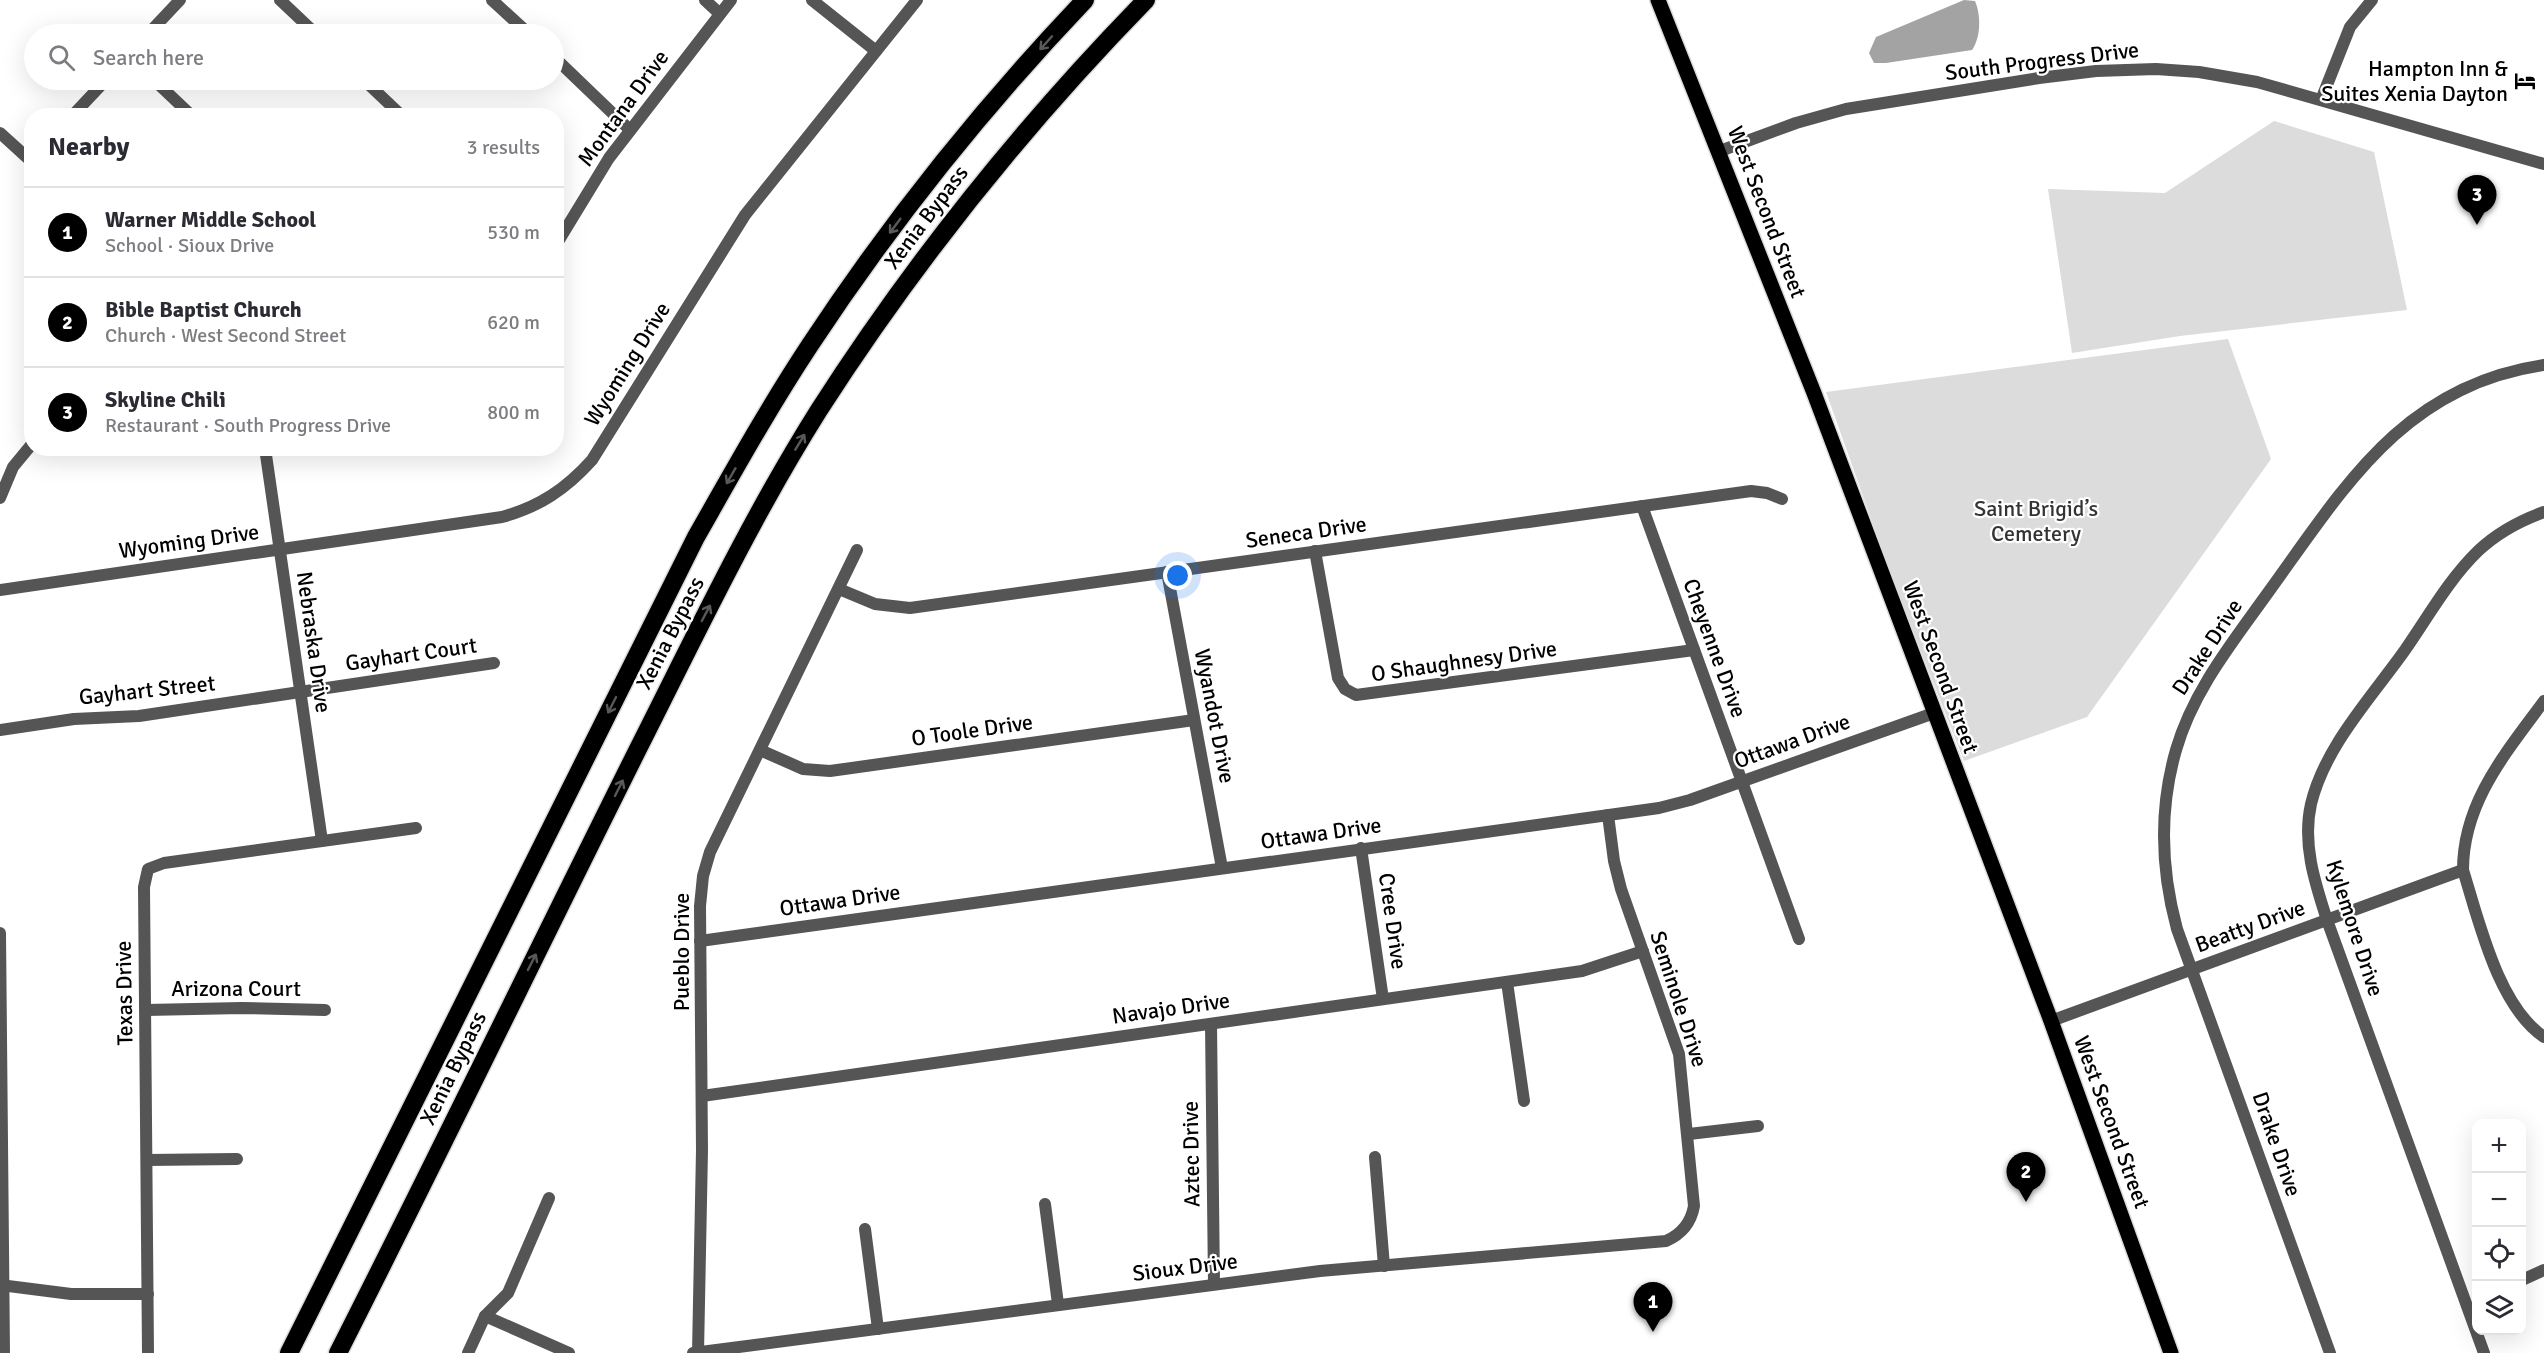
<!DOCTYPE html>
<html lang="en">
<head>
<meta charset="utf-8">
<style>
	:root { --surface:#fff; --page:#f7f7f7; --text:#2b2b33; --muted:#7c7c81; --line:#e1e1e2; --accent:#000 }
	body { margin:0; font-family:Signika,sans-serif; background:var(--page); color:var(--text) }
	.controls { position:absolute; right:18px; bottom:18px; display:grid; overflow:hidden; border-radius:12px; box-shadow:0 6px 24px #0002 }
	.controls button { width:54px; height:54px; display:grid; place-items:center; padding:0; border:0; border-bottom:2px solid var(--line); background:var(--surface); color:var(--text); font:30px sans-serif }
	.you { position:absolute; left:1178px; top:576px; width:21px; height:21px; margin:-15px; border:4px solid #fff; border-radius:50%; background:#1a73e8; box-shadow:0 0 0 9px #1a73e833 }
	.badge { display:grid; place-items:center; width:39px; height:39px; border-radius:50%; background:var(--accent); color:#fff; font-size:20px; font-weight:700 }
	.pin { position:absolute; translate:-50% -50px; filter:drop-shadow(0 2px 3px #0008) }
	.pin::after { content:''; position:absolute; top:32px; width:21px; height:18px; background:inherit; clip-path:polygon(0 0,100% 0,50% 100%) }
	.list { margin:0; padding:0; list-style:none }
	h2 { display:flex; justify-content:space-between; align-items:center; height:78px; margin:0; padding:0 24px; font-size:26px }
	h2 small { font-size:20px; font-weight:400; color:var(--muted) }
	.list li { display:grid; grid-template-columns:39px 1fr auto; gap:18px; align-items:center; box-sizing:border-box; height:90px; padding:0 24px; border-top:2px solid var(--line) }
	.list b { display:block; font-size:22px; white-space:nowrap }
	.list p { margin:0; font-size:20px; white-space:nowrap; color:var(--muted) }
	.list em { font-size:20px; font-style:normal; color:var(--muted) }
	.icon { flex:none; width:33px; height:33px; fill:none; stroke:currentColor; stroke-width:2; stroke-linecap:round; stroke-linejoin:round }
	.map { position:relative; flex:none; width:2544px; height:1353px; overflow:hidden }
	.search { position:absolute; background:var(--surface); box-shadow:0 6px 24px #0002; left:24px; top:24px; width:540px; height:66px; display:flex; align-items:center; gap:15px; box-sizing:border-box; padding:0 21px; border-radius:33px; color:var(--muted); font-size:22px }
	.panel { position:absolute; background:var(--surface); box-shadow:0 6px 24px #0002; left:24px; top:108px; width:540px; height:348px; border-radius:24px }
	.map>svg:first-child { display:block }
</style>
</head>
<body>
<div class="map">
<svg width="2544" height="1353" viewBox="0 0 2544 1353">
	<rect width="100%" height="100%" fill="#fff"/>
	<g fill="#dcdcdc">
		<polygon points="2274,121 2374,152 2407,310 2180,336 2072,353 2048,189 2165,193"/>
		<polygon points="2228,339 2271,459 2087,717 1964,761 1890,572 1826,392"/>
	</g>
	<path fill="#a3a3a3" d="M1964,0L1975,1C1981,15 1981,37 1972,50L1886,63H1874L1869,53L1876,37Z"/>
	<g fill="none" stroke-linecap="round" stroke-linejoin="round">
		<defs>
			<polyline id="major" points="1658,0 1814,393 2051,1021 2171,1353"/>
			<g id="highway">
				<path d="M289,1353L696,537C733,472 769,407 810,345C891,222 984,106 1085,0"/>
				<path d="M338,1353C440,1152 538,949 639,747C696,634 751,518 819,410C914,262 1023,126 1146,0"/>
			</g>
		</defs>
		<use href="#major" stroke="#dbdbdb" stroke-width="18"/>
		<use href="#highway" stroke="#dbdbdb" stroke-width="21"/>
		<g stroke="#555" stroke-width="12">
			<polyline points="280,0 316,34"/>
			<polyline points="492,0 529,34"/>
			<polyline points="705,0 720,14"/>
			<polyline points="812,0 876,51"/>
			<polyline points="148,34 180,0"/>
			<polyline points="554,57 630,130"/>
			<polyline points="154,80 192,116"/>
			<polyline points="364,80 402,116"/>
			<polyline points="2321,100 2350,27 2372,0"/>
			<polyline points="72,116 106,80"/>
			<polyline points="0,133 32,162"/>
			<polyline points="1720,151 1796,123 1846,109 2039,78 2096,71 2156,69 2199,72 2257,82 2544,164"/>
			<polyline points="556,245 609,158 731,0"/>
			<polyline points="265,448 322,841"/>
			<polyline points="0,498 13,467 32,444"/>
			<polyline points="1642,506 1799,939"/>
			<polyline points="1315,551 1338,678 1345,689 1356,695 1694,650"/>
			<polyline points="1167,572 1222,868"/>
			<polyline points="839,589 875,604 910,608 1751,491 1767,493 1782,499"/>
			<path d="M0,590L502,517C539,507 566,489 592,460L745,215L917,0"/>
			<path d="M2544,701C2506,753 2463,802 2463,870C2479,921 2498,1006 2544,1037"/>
			<polyline points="0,730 74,719 139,716 494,663"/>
			<polyline points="760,750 803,769 830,771 1194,720"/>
			<polyline points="1361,848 1383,999"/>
			<polyline points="0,933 4,1353"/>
			<polyline points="700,941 1659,808 1690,800 1934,713"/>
			<polyline points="1507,982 1524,1101"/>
			<polyline points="146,1010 242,1008 325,1010"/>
			<polyline points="2051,1021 2463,870"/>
			<polyline points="1211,1024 1214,1284"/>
			<polyline points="702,1096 1582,971 1643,951"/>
			<polyline points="1689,1134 1758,1126"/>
			<polyline points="1375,1157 1384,1266"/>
			<polyline points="147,1160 237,1159"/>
			<polyline points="1045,1204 1058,1304"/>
			<polyline points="865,1229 878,1329"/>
			<polyline points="2522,1280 2544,1270"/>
			<polyline points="0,1285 71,1294 148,1294"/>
			<polyline points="485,1316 569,1353"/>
			<polyline points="148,1353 144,887 148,869 164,863 416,828"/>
			<polyline points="468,1353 485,1316 508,1293 549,1198"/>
			<path d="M693,1353L1320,1271L1666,1241C1682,1234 1691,1223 1694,1206L1679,1054L1621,889L1614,861L1608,815"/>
			<polyline points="698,1353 702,1150 700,906 703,876 710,852 857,550"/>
			<path d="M2330,1353L2177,929C2161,870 2159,809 2176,750C2193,691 2232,643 2267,594C2344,488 2402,386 2544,365"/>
			<path d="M2484,1353L2327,920C2315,883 2302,844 2311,804C2325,746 2371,698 2405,650C2428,617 2449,579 2478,551C2497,533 2519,521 2544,512"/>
		</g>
		<use href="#major" stroke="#000" stroke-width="15"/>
		<use href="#highway" stroke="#000" stroke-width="18"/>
	</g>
	<defs><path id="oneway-shaft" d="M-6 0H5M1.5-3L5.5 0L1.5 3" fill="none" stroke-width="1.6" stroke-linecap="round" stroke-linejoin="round" transform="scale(1.5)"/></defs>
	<g stroke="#595959">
		<use href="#oneway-shaft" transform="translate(1046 43) rotate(132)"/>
		<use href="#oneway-shaft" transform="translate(895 226) rotate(127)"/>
		<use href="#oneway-shaft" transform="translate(800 442) rotate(-59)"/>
		<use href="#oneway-shaft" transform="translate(731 476) rotate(120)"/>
		<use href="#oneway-shaft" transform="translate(706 613) rotate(-62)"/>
		<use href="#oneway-shaft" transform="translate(612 705) rotate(117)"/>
		<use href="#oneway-shaft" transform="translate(619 788) rotate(-63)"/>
		<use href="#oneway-shaft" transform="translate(532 962) rotate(-63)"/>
	</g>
	<defs>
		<symbol id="hotel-bare" viewBox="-9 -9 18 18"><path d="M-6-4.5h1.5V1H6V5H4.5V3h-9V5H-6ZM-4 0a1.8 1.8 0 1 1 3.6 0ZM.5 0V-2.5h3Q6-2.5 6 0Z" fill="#000" stroke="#fff" stroke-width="2.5" paint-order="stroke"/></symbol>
	</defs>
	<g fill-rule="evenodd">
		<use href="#hotel-bare" x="2510" y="66" width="30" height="30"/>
	</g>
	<g text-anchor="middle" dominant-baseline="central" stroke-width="4.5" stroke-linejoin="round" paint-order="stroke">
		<g font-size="22" fill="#000" stroke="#fff">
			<text transform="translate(2042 61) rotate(-7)">South Progress Drive</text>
			<text transform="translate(623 108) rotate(-54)">Montana Drive</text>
			<text transform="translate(1767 212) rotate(69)">West Second Street</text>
			<text transform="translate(926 217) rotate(-53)">Xenia Bypass</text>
			<text transform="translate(627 364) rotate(-58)">Wyoming Drive</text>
			<text transform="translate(1306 532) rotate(-8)">Seneca Drive</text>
			<text transform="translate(189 541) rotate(-8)">Wyoming Drive</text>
			<text transform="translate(670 633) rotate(-63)">Xenia Bypass</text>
			<text transform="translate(314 642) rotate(82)">Nebraska Drive</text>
			<text transform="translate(2207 647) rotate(-57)">Drake Drive</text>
			<text transform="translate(1715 648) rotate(70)">Cheyenne Drive</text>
			<text transform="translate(411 654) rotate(-8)">Gayhart Court</text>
			<text transform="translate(1464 661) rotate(-8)">O Shaughnesy Drive</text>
			<text transform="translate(1941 667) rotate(70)">West Second Street</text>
			<text transform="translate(147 690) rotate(-6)">Gayhart Street</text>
			<text transform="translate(1215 716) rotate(79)">Wyandot Drive</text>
			<text transform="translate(972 730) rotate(-8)">O Toole Drive</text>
			<text transform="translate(1792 741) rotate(-20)">Ottawa Drive</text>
			<text transform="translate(1321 833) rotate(-8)">Ottawa Drive</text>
			<text transform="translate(840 900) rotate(-8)">Ottawa Drive</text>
			<text transform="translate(1393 921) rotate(82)">Cree Drive</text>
			<text transform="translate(2250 926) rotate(-20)">Beatty Drive</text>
			<text transform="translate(2355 928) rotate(72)">Kylemore Drive</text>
			<text transform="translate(681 952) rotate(-90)">Pueblo Drive</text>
			<text x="236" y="988">Arizona Court</text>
			<text transform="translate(124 993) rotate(-91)">Texas Drive</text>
			<text transform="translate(1679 999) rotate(72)">Seminole Drive</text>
			<text transform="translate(1171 1008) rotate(-8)">Navajo Drive</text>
			<text transform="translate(453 1068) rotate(-64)">Xenia Bypass</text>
			<text transform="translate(2112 1122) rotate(70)">West Second Street</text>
			<text transform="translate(2277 1144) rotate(71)">Drake Drive</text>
			<text transform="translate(1191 1154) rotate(-91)">Aztec Drive</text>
			<text transform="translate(1185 1267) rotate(-7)">Sioux Drive</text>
		</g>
		<g font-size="22" fill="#000" stroke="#fff" text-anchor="end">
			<text x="2508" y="68">Hampton Inn &amp;<tspan x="2508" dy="25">Suites Xenia Dayton</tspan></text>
		</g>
		<g font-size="22" fill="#333" stroke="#fff">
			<text x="2036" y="508">Saint Brigid’s<tspan x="2036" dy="25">Cemetery</tspan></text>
		</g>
	</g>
</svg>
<div class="controls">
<button>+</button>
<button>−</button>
<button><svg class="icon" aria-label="locate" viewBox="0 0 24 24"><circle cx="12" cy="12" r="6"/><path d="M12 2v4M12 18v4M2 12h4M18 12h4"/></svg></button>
<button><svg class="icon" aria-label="layers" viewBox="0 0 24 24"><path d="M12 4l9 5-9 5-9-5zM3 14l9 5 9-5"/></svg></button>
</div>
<div class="you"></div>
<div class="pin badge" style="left:1653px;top:1332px">1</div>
<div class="pin badge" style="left:2026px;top:1202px">2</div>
<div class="pin badge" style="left:2477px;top:225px">3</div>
<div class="search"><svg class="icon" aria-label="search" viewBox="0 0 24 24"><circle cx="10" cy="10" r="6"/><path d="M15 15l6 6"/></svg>Search here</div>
<section class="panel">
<h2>Nearby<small>3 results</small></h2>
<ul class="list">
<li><span class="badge">1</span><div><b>Warner Middle School</b><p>School · Sioux Drive</p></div><em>530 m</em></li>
<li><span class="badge">2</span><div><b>Bible Baptist Church</b><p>Church · West Second Street</p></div><em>620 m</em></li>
<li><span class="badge">3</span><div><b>Skyline Chili</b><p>Restaurant · South Progress Drive</p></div><em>800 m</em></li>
</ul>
</section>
</div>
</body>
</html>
